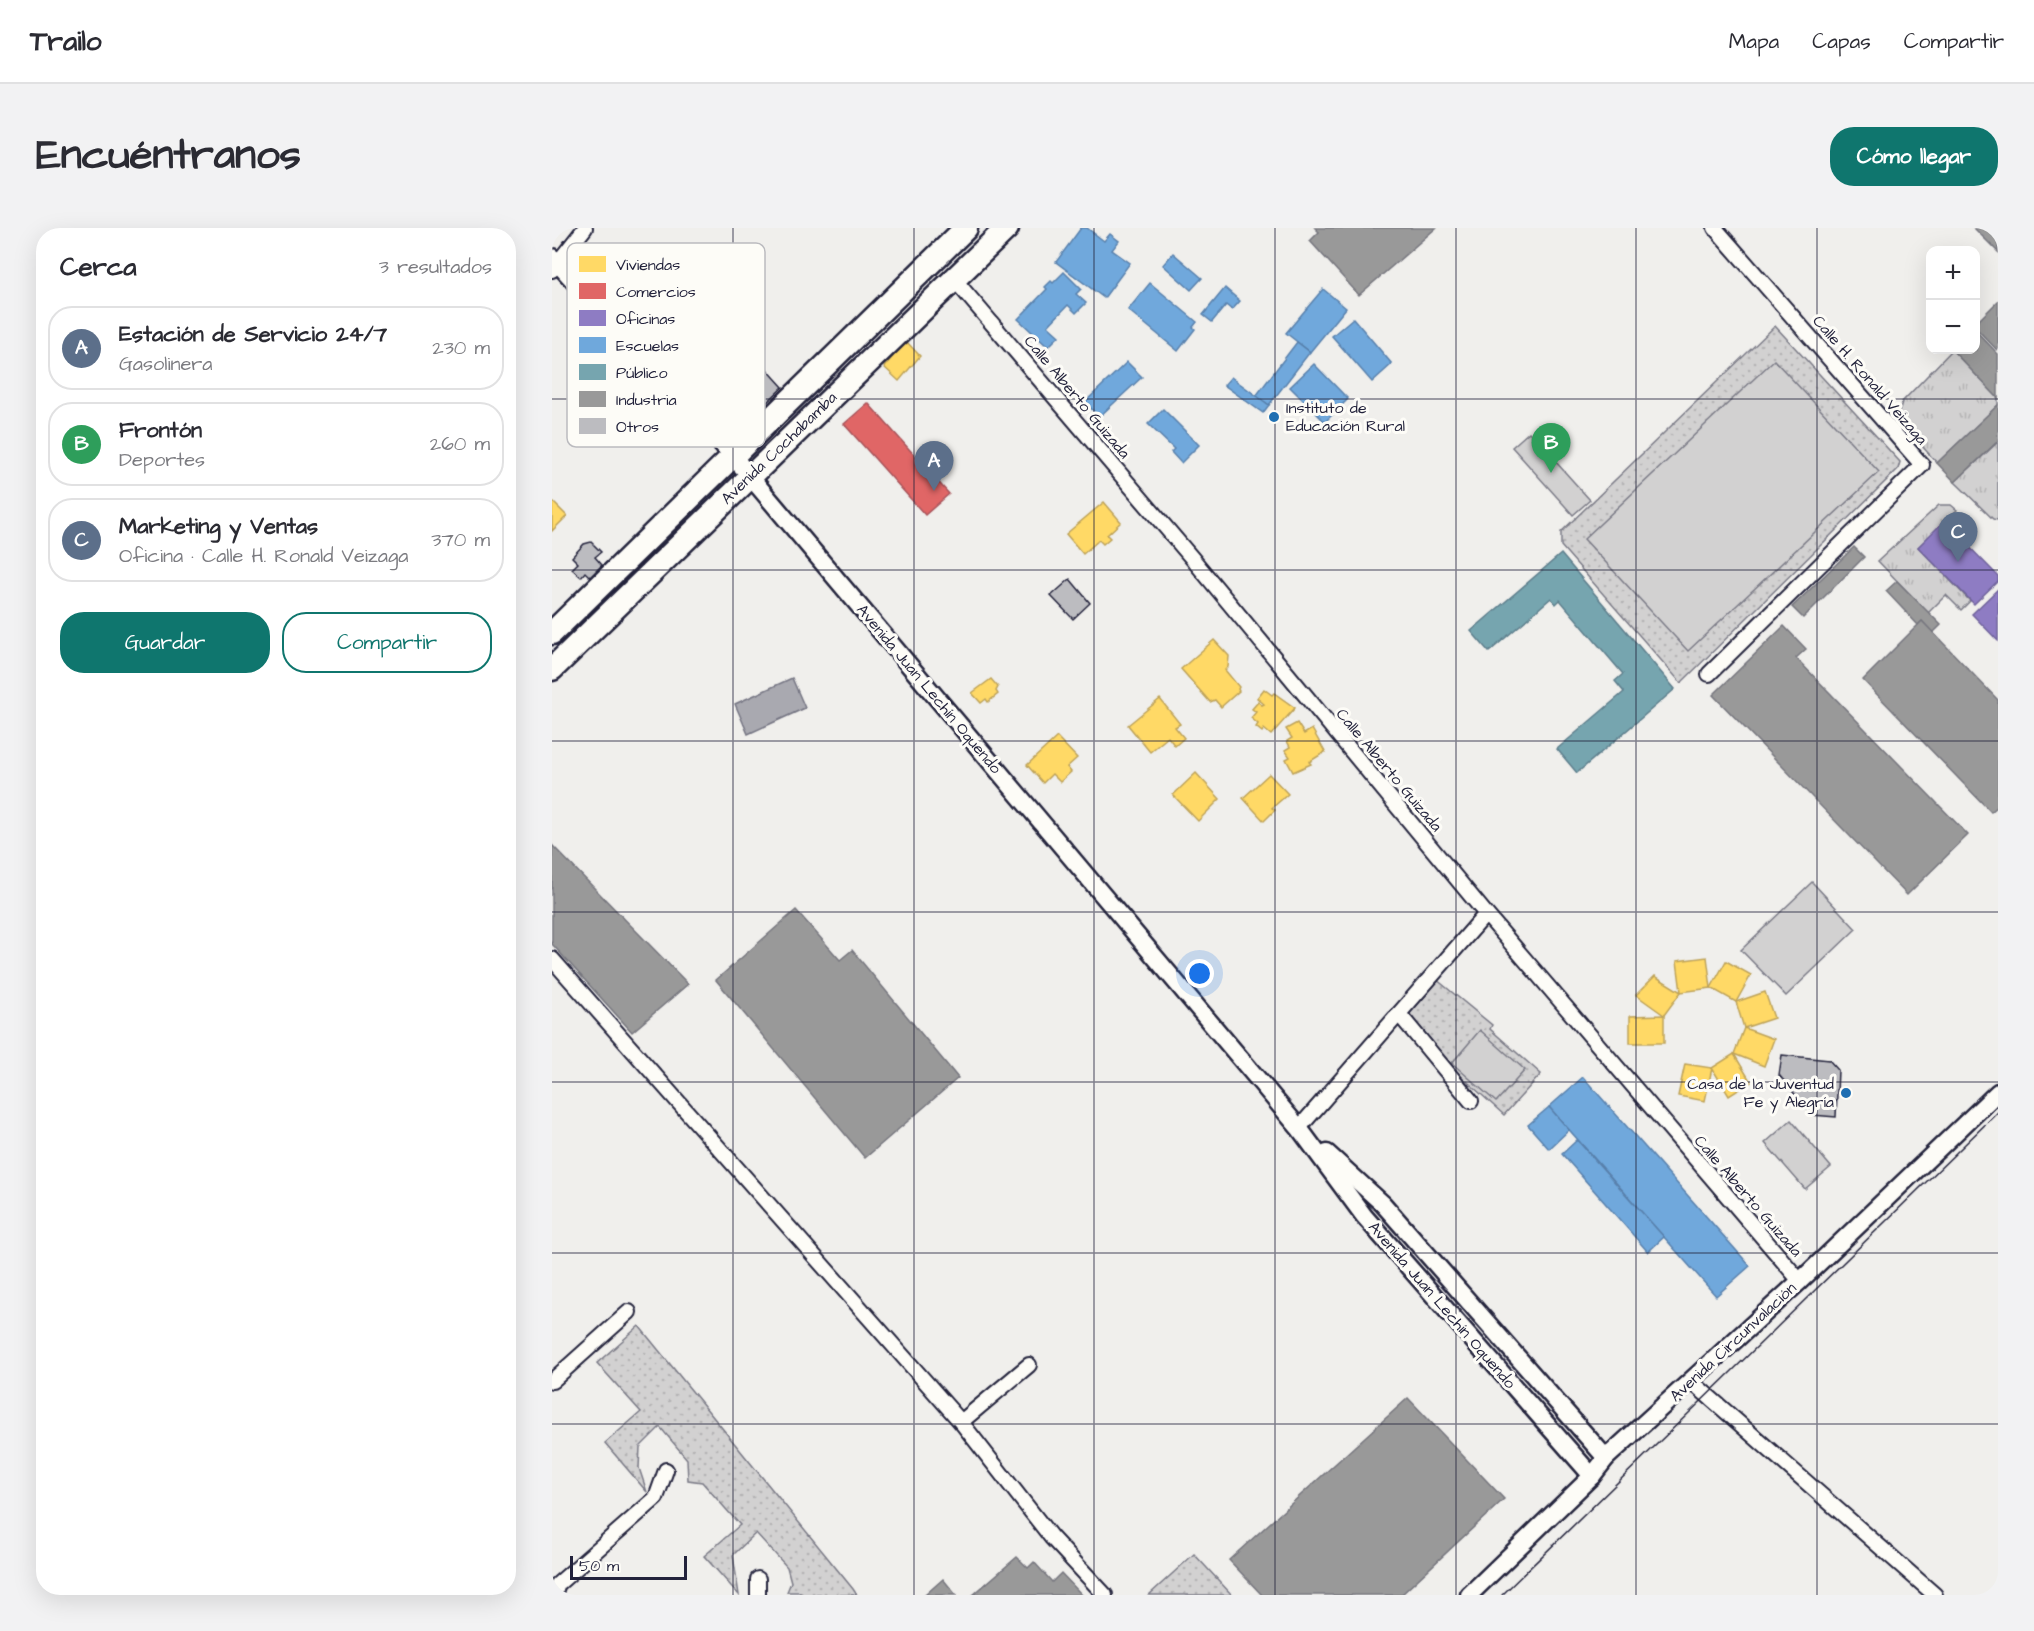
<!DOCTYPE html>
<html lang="es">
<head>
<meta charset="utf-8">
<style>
	:root { --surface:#fff; --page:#f2f2f3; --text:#2b2b33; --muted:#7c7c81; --line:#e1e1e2; --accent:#0f766e }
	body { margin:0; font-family:"Architects Daughter",sans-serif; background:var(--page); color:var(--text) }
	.controls { position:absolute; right:18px; top:18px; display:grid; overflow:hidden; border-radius:12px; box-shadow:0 6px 24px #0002 }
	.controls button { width:54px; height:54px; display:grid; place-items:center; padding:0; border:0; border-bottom:2px solid var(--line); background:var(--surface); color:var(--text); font:30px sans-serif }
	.scale { position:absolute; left:18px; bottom:15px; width:117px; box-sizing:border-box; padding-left:6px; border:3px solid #22223b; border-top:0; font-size:16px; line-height:21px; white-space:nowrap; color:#22223b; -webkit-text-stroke:4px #fdfcf7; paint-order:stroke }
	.you { position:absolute; left:648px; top:746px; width:21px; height:21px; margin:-15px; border:4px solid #fff; border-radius:50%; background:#1a73e8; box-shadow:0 0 0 9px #1a73e833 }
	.badge { display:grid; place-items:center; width:39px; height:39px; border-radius:50%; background:var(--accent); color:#fff; font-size:20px; font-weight:700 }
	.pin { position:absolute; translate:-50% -50px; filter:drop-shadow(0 2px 3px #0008) }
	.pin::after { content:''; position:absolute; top:32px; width:21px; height:18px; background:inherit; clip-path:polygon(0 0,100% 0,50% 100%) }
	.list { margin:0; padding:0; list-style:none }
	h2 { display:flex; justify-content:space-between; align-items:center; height:78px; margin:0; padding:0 24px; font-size:26px }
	h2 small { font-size:20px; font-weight:400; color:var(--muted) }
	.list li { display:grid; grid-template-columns:39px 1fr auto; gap:18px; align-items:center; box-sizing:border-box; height:84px; margin:0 12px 12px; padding:0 12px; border:2px solid var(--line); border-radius:24px }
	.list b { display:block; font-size:22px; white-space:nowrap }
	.list p { margin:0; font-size:20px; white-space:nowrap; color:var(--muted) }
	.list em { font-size:20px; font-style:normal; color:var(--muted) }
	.actions { display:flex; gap:12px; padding:18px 24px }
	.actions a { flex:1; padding:14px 0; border:2px solid var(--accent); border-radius:24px; text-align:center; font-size:21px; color:var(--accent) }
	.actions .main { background:var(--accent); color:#fff }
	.map { position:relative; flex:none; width:1446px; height:1367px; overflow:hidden; border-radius:24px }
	header { display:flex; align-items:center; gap:36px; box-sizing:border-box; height:84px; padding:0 30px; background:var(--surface); border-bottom:2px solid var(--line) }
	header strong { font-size:28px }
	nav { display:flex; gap:33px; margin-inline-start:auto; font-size:21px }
	.intro { display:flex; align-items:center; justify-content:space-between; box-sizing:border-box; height:144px; padding:0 36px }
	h1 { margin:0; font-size:42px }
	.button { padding:15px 27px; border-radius:24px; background:var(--accent); color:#fff; font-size:21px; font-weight:700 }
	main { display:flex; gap:36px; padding:0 36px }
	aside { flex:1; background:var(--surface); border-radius:24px; box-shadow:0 6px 24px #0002 }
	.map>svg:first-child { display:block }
</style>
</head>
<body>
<header>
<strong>Trailo</strong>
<nav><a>Mapa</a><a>Capas</a><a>Compartir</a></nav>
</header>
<div class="intro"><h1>Encuéntranos</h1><a class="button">Cómo llegar</a></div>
<main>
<aside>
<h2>Cerca<small>3 resultados</small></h2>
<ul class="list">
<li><span class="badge" style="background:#5c6f8a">A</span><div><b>Estación de Servicio 24/7</b><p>Gasolinera</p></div><em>230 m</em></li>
<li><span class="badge" style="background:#2e9e5b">B</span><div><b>Frontón</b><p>Deportes</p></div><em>260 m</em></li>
<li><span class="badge" style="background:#5c6f8a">C</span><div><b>Marketing y Ventas</b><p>Oficina · Calle H. Ronald Veizaga</p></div><em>370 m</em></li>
</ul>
<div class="actions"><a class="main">Guardar</a><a>Compartir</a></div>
</aside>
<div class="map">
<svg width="1446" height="1367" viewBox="0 0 1446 1367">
	<defs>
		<pattern id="grass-tufts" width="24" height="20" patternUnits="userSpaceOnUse" patternTransform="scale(1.5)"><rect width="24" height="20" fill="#d2d1d1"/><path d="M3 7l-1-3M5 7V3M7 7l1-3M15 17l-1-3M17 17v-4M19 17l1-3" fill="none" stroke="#b4b3b4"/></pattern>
		<pattern id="park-dots" width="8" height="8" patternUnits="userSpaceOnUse" patternTransform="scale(1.5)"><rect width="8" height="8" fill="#d2d1d1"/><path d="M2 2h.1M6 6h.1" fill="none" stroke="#b4b3b4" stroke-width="1.8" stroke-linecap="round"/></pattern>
	</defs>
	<rect width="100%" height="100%" fill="#f0efec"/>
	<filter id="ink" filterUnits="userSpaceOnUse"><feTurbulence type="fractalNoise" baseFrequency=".0167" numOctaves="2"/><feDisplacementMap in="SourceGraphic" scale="12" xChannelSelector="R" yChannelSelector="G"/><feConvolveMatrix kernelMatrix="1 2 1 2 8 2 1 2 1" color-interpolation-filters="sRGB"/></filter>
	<g filter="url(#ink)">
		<g fill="url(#grass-tufts)" stroke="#7a7a86" stroke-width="1.5">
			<polygon points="1400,122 1446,170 1446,177 1385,235 1345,190 1350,174"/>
			<polygon points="1446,214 1446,292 1441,291 1403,254"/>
			<polygon points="1387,277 1399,277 1405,282 1366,319 1418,373 1409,382 1394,367 1376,385 1326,333"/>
		</g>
		<g fill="url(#park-dots)" stroke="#7a7a86" stroke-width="1.5">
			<polygon points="1223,98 1348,234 1346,241 1129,455 1009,318 1009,304"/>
			<polygon points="884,751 940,797 938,801 989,846 952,887 897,837 859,794 858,783"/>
			<polygon points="87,1098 301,1361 305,1367 250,1367 247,1364 235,1364 239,1354 235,1339 204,1305 181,1327 187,1367 152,1328 188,1297 150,1254 136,1252 135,1231 108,1199 88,1219 87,1240 95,1264 53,1215 89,1184 45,1135"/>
			<polygon points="642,1326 680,1367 597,1367"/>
		</g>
		<g fill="#d2d1d1" stroke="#7a7a86" stroke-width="1.5">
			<polygon points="1222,132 1327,244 1136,423 1032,311"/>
			<polygon points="977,204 1038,272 1021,287 960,219"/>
			<polygon points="1260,654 1304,701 1234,768 1189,722"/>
			<polygon points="928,802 973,842 944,874 900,835"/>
			<polygon points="1239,892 1279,939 1253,961 1213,915"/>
		</g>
		<polygon fill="#a9a9b0" stroke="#737381" stroke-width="1.5" points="240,450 253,480 196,506 183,476"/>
		<g fill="#ffd966" stroke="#bda259" stroke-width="1.5">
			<polygon points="354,113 368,128 347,153 332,139"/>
			<polygon points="0,273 15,288 0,303"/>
			<polygon points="552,274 569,294 555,307 558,310 551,316 547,312 531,326 514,306"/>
			<polygon points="662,412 677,428 676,439 673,442 687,459 686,461 687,463 669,479 663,472 658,474 629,441"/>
			<polygon points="439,451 446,459 444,463 446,466 436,474 434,471 429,475 420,465"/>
			<polygon points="712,461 720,467 722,465 743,480 719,507 712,501 710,504 704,499 706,496 699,490 704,484 700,481 706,474 710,477 712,476 705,470"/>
			<polygon points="608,471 628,496 623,499 632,510 623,518 616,509 598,524 576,497"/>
			<polygon points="745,495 752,506 760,501 773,524 757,534 759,536 741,544 734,531 738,529 733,522 738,519 735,513 740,510 734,501"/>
			<polygon points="505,509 525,530 515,539 519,544 508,554 500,546 491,555 475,537"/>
			<polygon points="644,545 668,571 646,593 621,567"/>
			<polygon points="717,546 736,566 720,580 723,582 712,593 691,570"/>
			<polygon points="1155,729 1159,760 1129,764 1125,733"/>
			<polygon points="1174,733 1199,747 1184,774 1159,760"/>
			<polygon points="1103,748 1129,764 1112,787 1084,767"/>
			<polygon points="1213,764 1222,790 1192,800 1184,774"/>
			<polygon points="1112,787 1112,815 1078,815 1078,788"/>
			<polygon points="1192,800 1222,811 1212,838 1182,826"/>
			<polygon points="1182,826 1199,854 1177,868 1160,840"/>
			<polygon points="1133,836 1160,840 1153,873 1126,868"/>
		</g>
		<polygon fill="#e06666" stroke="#a75259" stroke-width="1.5" points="316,175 397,266 373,287 292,196"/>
		<g fill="#8e7cc3" stroke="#6e619a" stroke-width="1.5">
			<polygon points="1392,293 1446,348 1446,353 1422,376 1366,319"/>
			<polygon points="1446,361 1446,413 1420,386"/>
		</g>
		<g fill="#6fa8dc" stroke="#5880ac" stroke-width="1.5">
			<polygon points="529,0 535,0 552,13 558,6 567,13 560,22 578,35 552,70 504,34"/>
			<polygon points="621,25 650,50 639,62 611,37"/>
			<polygon points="512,44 529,61 524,66 534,75 524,85 516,77 496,98 507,108 496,119 466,91 495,61 493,59 499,53 501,55"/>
			<polygon points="598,55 645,94 641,99 643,101 626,123 576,82"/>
			<polygon points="673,60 688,73 680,82 674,77 660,94 651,87"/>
			<polygon points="771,61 794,80 758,124 734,105"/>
			<polygon points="801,90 840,136 820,154 780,108"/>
			<polygon points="745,114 758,124 717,177 704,168"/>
			<polygon points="575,134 590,149 547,189 533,174"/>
			<polygon points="762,136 796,171 773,194 738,159"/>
			<polygon points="679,149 717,177 711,185 672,157"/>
			<polygon points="611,181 647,217 629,235 619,224 622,221 596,196"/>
			<polygon points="1031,849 1198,1038 1164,1068 997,879"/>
			<polygon points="997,879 1017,902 997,921 976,897"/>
			<polygon points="1025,912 1112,1009 1096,1024 1010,926"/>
		</g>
		<polygon fill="#76a5af" stroke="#5d7e8c" stroke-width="1.5" points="1009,326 1123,461 1025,545 1005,521 1072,464 1063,453 1071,446 1008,372 1004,376 999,370 937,424 919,403"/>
		<g fill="#999" stroke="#75757d" stroke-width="1.5">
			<polygon points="763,0 884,0 807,67 758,13 767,4"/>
			<polygon points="1422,0 1446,0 1446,24"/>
			<polygon points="1446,73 1446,121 1445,122 1424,100 1424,95"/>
			<polygon points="1424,103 1446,126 1446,170 1400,122 1424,122"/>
			<polygon points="1446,177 1446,213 1403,254 1385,235"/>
			<polygon points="1302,319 1312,329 1251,390 1240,379"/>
			<polygon points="1345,353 1389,397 1381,405 1370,393 1366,397 1334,363"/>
			<polygon points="1370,393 1446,472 1446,578 1439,584 1311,452"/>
			<polygon points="1232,398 1254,421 1244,430 1416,607 1355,667 1161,467"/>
			<polygon points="0,617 136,756 80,804 0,716"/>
			<polygon points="244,682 288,732 300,722 406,850 313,930 164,752"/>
			<polygon points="856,1170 952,1271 849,1367 710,1367 677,1332"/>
			<polygon points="465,1329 476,1340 482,1334 500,1354 509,1345 530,1367 421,1367"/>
			<polygon points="391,1351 404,1367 373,1367"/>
		</g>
		<g fill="#bcbcc0" stroke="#22223b" stroke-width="1.5">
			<polygon points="203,128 231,159 210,179 181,147"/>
			<polygon points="39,314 49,324 43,329 50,337 38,349 33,344 29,349 20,341 26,335 20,329 32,316"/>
			<polygon points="518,351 538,375 521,391 499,368"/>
			<polygon points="1230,827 1277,832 1286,842 1284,889 1260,887 1227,847"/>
		</g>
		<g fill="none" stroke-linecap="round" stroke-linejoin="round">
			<defs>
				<g id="minor">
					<polyline points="0,42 33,0"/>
					<polyline points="402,51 639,329 934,686 1248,1053"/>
					<polyline points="1157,446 1370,237 1163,0"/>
					<polyline points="0,731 409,1194 499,1309 553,1367"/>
					<polyline points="847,786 919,873"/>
					<polyline points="747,900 934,686"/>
					<polyline points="0,1153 77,1084"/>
					<polyline points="1139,1153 1383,1367"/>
					<polyline points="409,1194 477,1137"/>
					<polyline points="2,1367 6,1356 104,1270 114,1242"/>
					<polyline points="206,1367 206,1351"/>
				</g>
				<g id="tertiary">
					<polyline points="0,29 180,227 747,900 812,988 1040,1248"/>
					<polyline points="775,925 831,976 1054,1230"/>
					<polyline points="917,1367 1040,1248 1054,1230 1248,1053 1446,864"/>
				</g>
				<g id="primary">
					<polyline points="0,405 414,0"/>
					<polyline points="0,441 455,0"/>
				</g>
			</defs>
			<use href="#minor" stroke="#22223b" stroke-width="18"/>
			<use href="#tertiary" stroke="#22223b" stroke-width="21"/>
			<use href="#primary" stroke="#22223b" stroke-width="27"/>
			<use href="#minor" stroke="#fdfcf7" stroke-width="14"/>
			<use href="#tertiary" stroke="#fdfcf7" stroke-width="16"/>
			<use href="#primary" stroke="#fdfcf7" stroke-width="22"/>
			<polyline stroke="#22223b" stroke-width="1.5" points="950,1367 1446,884"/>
		</g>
	</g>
	<path fill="none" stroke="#22223b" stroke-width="1.5" stroke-opacity="0.55" d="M181,0V1367M362,0V1367M542,0V1367M723,0V1367M904,0V1367M1084,0V1367M1265,0V1367M0,171H1446M0,342H1446M0,513H1446M0,684H1446M0,854H1446M0,1025H1446M0,1196H1446"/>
	<g fill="#1f6fb2" stroke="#fdfcf7" stroke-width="2">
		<circle cx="722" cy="189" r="6"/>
		<circle cx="1294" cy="865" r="6"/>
	</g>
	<g text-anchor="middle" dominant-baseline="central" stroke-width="6" stroke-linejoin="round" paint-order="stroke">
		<g font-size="16" fill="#22223b" stroke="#fdfcf7">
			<text transform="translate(1318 152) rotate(49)">Calle H. Ronald Veizaga</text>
			<text transform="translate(525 169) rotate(50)">Calle Alberto Guizada</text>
			<text transform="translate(227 220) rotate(-44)">Avenida Cochabamba</text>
			<text transform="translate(377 461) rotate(50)">Avenida Juan Lechín Oquendo</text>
			<text transform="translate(837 542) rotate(50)">Calle Alberto Guizada</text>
			<text transform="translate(1196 968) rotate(49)">Calle Alberto Guizada</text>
			<text transform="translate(890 1077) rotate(49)">Avenida Juan Lechín Oquendo</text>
			<text transform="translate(1181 1114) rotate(-43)">Avenida Circunvalación</text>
		</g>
		<g font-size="16" fill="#22223b" stroke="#fdfcf7" text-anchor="start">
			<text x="734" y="180">Instituto de<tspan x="734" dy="18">Educación Rural</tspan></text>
			<text x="1282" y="856" text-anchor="end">Casa de la Juventud<tspan x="1282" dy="18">Fe y Alegría</tspan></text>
		</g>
	</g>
	<rect x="15" y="15" width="198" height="204" rx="9" fill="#fdfcf7" stroke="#bbbbbf" stroke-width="1.5"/>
	<rect x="27" y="28" width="27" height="16" fill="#ffd966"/>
	<rect x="27" y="55" width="27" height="16" fill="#e06666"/>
	<rect x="27" y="82" width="27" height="16" fill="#8e7cc3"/>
	<rect x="27" y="109" width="27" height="16" fill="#6fa8dc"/>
	<rect x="27" y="136" width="27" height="16" fill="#76a5af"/>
	<rect x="27" y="163" width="27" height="16" fill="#999"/>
	<rect x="27" y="190" width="27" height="16" fill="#bcbcc0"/>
	<g font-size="16" fill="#22223b">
		<text x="64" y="42">Viviendas</text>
		<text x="64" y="69">Comercios</text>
		<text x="64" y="96">Oficinas</text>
		<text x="64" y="123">Escuelas</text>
		<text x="64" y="150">Público</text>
		<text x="64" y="177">Industria</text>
		<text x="64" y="204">Otros</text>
	</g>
</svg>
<div class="controls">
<button>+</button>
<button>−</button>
</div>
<div class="scale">50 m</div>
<div class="you"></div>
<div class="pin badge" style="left:382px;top:263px;background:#5c6f8a">A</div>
<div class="pin badge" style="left:999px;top:245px;background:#2e9e5b">B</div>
<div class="pin badge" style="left:1406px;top:334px;background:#5c6f8a">C</div>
</div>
</main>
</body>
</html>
